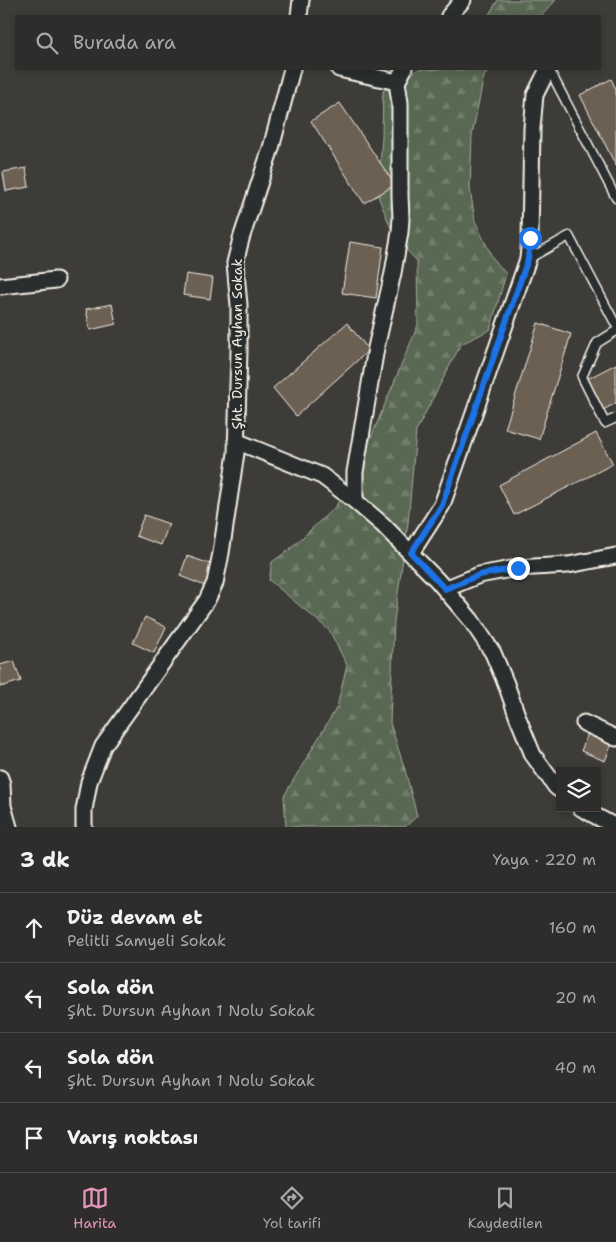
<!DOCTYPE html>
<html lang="tr">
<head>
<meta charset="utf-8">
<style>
	:root { --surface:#2e2d2b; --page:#3a3937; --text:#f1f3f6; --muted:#a7a8a9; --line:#494947; --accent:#e797bd }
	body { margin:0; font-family:"Shantell Sans",sans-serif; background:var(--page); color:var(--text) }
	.controls { position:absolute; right:15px; bottom:15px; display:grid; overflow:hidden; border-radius:0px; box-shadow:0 2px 8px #0003 }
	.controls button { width:45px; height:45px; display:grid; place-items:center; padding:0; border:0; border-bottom:1px solid var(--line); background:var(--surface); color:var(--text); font:25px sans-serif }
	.stop { position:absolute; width:15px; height:15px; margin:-11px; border:4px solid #1a73e8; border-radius:50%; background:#fff }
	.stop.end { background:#1a73e8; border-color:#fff; box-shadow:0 1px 5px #0008 }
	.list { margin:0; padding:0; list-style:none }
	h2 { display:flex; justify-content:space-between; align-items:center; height:65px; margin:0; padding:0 20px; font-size:21px }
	h2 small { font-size:16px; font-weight:400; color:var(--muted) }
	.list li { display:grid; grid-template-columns:32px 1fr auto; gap:15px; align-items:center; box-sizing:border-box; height:70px; padding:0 20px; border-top:1px solid var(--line) }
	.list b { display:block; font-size:19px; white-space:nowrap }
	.list p { margin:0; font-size:16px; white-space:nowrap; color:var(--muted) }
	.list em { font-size:16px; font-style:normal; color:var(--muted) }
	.icon { flex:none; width:28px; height:28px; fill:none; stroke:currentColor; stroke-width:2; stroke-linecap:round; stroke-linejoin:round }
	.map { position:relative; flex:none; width:616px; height:827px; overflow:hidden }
	.search { position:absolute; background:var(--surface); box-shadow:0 2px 8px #0003; left:15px; right:15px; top:15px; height:55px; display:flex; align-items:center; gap:12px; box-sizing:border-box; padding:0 18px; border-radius:0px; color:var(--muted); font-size:19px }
	.sheet { height:345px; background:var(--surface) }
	nav { display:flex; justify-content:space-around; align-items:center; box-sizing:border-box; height:70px; border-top:1px solid var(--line); background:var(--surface); font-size:14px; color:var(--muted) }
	nav a { display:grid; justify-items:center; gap:2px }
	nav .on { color:var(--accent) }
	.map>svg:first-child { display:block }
</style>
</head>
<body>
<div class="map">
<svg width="616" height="827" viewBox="0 0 616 827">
	<defs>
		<pattern id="forest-firs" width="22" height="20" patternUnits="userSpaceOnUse" patternTransform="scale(1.25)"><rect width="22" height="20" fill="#586852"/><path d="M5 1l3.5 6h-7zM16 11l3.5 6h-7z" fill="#717e6b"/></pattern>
	</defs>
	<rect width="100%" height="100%" fill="#3e3c39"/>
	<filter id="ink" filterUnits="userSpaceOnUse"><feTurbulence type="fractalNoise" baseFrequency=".02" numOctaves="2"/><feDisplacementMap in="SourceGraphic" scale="10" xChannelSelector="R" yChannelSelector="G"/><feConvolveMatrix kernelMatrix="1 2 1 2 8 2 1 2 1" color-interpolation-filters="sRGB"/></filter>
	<g filter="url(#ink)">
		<g fill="url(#forest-firs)" stroke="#a6ac9d">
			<polygon points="498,0 556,0 541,16 488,16"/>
			<polygon points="419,69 491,69 484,76 472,135 470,189 475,221 492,257 506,274 490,330 461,344 416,431 408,523 394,621 390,723 405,770 417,816 405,827 286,827 284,796 337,707 347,665 329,630 269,580 272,562 289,550 336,506 367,447 418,325 417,261 395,238 378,196 382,137 383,91"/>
		</g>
		<g fill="#6c6053" stroke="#f4f1e8">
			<polygon points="611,79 616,89 616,166 580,95"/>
			<polygon points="340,103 395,185 364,203 311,121"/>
			<polygon points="26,168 29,187 6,191 3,172"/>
			<polygon points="350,242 383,247 376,298 342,293"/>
			<polygon points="186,274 213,278 210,299 183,295"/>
			<polygon points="112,304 116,324 90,330 86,309"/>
			<polygon points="347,323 369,350 296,416 273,388"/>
			<polygon points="538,323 571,334 539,439 505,429"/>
			<polygon points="616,364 616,403 603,410 587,379"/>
			<polygon points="596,433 613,464 514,515 499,485"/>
			<polygon points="144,515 169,524 161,545 136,536"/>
			<polygon points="187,556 213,565 205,586 180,576"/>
			<polygon points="145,617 166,627 154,653 133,643"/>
			<polygon points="14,661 21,681 0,687 0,665"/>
			<polygon points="590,728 614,738 605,761 581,751"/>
		</g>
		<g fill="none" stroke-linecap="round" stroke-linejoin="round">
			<defs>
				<g id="lane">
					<polyline points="549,69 616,198"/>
					<polyline points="528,259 569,236 616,325"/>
					<polyline points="616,331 597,343 582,377 605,423 616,418"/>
				</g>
				<g id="street">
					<polyline points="299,16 301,0"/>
					<polyline points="449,16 463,0"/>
					<polyline points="339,69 397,82"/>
					<polyline points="397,82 404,69"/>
					<polyline points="0,286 56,280"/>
					<polyline points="236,441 322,476 355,501 383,525 437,580 471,620 493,653 506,684 518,718 533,755 556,787 560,790"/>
					<polyline points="355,501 355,472 376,348 393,273 400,232 401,218 400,196 400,103 397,82"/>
					<polyline points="411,553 442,505 528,259 530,238 532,128 535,95 548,69"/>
					<polyline points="445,589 479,575 517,568 568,565 616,556"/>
					<polyline points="584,723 616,738"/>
					<polyline points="0,778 2,784 3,806 9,827"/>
					<polyline points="581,808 616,827"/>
					<polyline points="84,827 84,810 89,782 103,746 207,600 215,583 221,553 236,453 239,351 239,305 235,263 241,239 271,148 292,69"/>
				</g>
			</defs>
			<use href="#lane" stroke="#f4f1e8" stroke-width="11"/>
			<use href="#street" stroke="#f4f1e8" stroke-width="19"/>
			<use href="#lane" stroke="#2a2d2e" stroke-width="8"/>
			<use href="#street" stroke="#2a2d2e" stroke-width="15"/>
		</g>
	</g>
	<g fill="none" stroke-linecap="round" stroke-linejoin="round" filter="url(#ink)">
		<polyline stroke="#1a73e8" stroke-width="6" points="518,568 479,575 445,589 411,553 442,505 528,259 530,238"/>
	</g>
	<g text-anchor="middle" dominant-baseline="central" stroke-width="4.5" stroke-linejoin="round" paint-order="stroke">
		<g font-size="14" fill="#f4f1e8" stroke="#2a2d2e">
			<text transform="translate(237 344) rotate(-90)">Şht. Dursun Ayhan Sokak</text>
		</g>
	</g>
</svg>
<div class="controls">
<button><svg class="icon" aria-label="layers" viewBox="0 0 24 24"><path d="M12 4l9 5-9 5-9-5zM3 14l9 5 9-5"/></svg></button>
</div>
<div class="stop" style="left:530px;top:238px"></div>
<div class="stop end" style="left:518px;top:568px"></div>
<div class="search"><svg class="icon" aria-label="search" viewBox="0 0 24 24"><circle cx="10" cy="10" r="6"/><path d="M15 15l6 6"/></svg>Burada ara</div>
</div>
<section class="sheet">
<h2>3 dk<small>Yaya · 220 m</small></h2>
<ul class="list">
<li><svg class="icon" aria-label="ahead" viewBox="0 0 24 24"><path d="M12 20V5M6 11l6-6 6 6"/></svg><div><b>Düz devam et</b><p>Pelitli Samyeli Sokak</p></div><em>160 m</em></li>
<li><svg class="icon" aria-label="left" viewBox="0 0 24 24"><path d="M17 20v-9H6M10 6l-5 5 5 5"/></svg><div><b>Sola dön</b><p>Şht. Dursun Ayhan 1 Nolu Sokak</p></div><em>20 m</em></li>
<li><svg class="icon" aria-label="left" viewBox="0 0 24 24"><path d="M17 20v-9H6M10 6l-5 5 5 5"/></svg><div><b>Sola dön</b><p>Şht. Dursun Ayhan 1 Nolu Sokak</p></div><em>40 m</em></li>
<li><svg class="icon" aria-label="arrive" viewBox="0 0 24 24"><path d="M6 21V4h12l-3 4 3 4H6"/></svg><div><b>Varış noktası</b></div></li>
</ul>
</section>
<nav>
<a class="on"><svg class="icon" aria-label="map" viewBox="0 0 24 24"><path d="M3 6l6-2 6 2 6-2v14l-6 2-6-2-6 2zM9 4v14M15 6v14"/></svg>Harita</a>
<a><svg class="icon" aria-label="directions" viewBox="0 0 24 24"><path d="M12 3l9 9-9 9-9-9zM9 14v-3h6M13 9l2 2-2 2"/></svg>Yol tarifi</a>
<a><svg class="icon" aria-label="saved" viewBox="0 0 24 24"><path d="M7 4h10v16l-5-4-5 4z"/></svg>Kaydedilen</a>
</nav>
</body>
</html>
